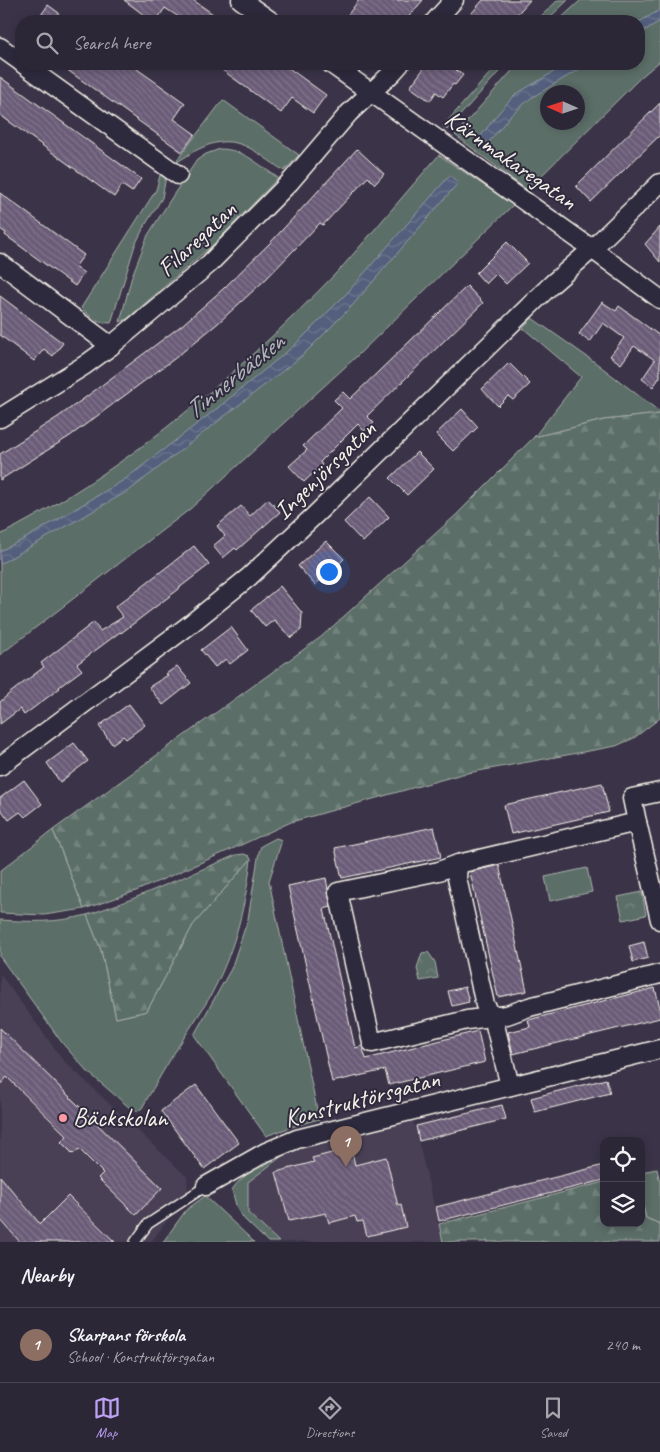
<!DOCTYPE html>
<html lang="en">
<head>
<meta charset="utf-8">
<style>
	:root { --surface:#2c2737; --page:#342f3f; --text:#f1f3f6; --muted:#a6a5ad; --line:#484452; --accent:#bca0f2 }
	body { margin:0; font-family:Caveat,sans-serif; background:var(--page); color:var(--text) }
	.controls { position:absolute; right:15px; bottom:15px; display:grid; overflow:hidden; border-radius:10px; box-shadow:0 2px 8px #0003 }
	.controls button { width:45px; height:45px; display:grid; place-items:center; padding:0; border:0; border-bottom:1px solid var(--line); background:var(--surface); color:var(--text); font:25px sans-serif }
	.compass { position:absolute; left:540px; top:85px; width:45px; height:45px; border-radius:50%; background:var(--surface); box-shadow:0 2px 8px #0003; rotate:273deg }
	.you { position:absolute; left:328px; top:571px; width:18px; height:18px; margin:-12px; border:4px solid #fff; border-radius:50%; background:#1a73e8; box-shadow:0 0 0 8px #1a73e833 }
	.badge { display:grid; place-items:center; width:32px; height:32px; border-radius:50%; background:var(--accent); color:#fff; font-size:16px; font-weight:700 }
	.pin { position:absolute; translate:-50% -41px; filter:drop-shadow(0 1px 2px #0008) }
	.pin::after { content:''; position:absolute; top:26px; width:18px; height:15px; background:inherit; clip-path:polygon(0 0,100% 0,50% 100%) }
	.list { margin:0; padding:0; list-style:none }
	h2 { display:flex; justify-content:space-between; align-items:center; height:65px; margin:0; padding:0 20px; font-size:21px }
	h2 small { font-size:16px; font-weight:400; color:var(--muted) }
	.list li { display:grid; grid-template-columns:32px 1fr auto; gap:15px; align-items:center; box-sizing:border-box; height:75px; padding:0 20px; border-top:1px solid var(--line) }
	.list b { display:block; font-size:19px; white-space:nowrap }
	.list p { margin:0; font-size:16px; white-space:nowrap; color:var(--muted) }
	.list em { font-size:16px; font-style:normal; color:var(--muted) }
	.icon { flex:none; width:28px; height:28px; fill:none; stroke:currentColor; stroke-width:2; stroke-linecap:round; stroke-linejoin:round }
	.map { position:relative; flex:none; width:660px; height:1242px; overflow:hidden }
	.search { position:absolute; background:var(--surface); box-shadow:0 2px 8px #0003; left:15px; right:15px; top:15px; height:55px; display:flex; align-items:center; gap:12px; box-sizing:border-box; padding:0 18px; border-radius:20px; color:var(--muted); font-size:19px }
	.sheet { height:140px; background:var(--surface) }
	nav { display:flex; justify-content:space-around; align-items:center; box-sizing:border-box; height:70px; border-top:1px solid var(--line); background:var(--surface); font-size:14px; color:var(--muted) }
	nav a { display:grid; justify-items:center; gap:2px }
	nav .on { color:var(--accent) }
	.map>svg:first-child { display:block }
</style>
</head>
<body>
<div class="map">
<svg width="660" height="1242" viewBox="0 0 660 1242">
	<defs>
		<pattern id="forest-firs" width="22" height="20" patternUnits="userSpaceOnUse" patternTransform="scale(1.25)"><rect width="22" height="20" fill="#5b6e67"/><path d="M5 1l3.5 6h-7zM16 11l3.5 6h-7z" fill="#73837d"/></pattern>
		<pattern id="park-crowns" width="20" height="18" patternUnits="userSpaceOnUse" patternTransform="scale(1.25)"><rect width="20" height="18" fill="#5b6e67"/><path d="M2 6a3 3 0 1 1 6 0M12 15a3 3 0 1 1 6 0" fill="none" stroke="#73837d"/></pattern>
		<pattern id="water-waves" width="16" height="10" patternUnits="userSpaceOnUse" patternTransform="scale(1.25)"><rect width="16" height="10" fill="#535f7b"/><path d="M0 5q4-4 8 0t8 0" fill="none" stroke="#6c768e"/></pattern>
		<pattern id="building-back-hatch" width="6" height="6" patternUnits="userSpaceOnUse" patternTransform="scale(1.25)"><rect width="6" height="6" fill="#6b5c78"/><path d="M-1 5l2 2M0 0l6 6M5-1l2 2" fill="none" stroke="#81748b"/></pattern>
	</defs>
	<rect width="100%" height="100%" fill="#3b3449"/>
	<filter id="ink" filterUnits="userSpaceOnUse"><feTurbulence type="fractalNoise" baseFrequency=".02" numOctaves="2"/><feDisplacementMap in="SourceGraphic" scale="10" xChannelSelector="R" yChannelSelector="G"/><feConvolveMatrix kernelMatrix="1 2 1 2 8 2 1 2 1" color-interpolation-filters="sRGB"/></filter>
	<g filter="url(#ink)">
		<g fill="#494057">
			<polygon points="0,974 63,1060 187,1177 188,1192 151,1242 0,1242"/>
			<polygon points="413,1120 443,1242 279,1242 248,1213 248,1182 286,1153"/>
		</g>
		<g fill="#5b6e67" stroke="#a8b0a8" fill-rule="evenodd">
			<polygon points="558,0 568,0 546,21 536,21"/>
			<path d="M581,0H660V61L641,77L527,190L455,135L518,64H639V21H558ZM548,92H578V122H548Z"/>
			<polygon points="498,64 506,64 447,130 443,126"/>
			<path d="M223,100L299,155L284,171C255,152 237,131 201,148C191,152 183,159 174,164Z"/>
			<path d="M220,149C244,149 259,165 278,178L216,242L127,319L120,322L132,276L148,235L174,194L197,160L206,154Z"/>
			<path d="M439,155L513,205L357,356L190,509L0,655V535C94,487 178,423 255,352C285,325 314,296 342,267C375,230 406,192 439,155Z"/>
			<path d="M161,172L166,176L162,198L144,227L135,245L111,323C97,323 91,317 81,308L156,190Z"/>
			<polygon points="532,318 596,363 660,412 660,414 604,420 534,437 581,377 523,328"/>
			<polygon points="53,830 84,909 44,915 0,913 0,871"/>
			<polygon points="276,838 282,840 269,881 319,1119 291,1127 266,1136 194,1035 231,969 248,919 259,852 261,846"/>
			<path d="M251,859C246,903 235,948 215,987C207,1004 195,1020 185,1036C170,1059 156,1083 142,1108L138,1111L131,1109L87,1071L63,1044L0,957V920C33,922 55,923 87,915L101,950L116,1018L147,1011L193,925Z"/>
			<polygon points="587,868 592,892 550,901 545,877"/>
			<path d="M286,1153L248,1182V1213L279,1242H268L245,1220L237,1209L232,1190C243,1172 268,1161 286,1153Z"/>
			<polygon points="657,1169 660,1182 660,1224 646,1218 641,1198 641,1172"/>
			<polygon points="205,1196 251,1239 254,1242 163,1242 186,1210"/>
		</g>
		<g fill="url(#forest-firs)" stroke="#a8b0a8">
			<polygon points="660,414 660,718 634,738 616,746 462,774 291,822 241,845 136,891 84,909 53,830 321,637 456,515 534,437 604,420"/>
			<polygon points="244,854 249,856 251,859 193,925 147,1011 116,1018 101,950 87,915 132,899 236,855"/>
			<polygon points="604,1182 604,1223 641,1223 641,1198 646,1218 660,1224 660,1242 443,1242 439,1224"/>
		</g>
		<g fill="url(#park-crowns)" stroke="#a8b0a8">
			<polygon points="642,892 646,915 623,920 618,897"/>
			<polygon points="428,952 435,962 438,978 420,981 417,968 422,953"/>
		</g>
		<g fill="url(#water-waves)" stroke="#9399a7">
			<polygon points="660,10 660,21 639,34 639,22"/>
			<polygon points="567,64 588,64 531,98 510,116 485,147 477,141 500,111 516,94"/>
			<polygon points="450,175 458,183 351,307 303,355 130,490 0,564 0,551 26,538 124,480 215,410 295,345 347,293"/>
		</g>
		<g fill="url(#building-back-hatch)" stroke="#f4f1e8">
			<polygon points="124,0 193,0 223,21 185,21 165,8 156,21 152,21"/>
			<polygon points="359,0 423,0 405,21 343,21"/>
			<polygon points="483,0 530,0 511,21 465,21"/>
			<polygon points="48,5 59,13 54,21 37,21"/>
			<polygon points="59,64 130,64 185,103 174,119 195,134 182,152"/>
			<polygon points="214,64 283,64 326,95 313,113 292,98 281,113"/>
			<polygon points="427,64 461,64 456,70 463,75 455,85 453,84 443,97 436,92 430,101 410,87"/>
			<polygon points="0,77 141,179 132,192 122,185 114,197 0,115"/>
			<polygon points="660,103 660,135 591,202 576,186"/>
			<polygon points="357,149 384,174 375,184 368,177 323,225 320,223 266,279 217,324 174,359 70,436 0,480 0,454 58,417 86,397 182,325 223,289 271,242"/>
			<polygon points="0,193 84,255 75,267 84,273 75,286 5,235 6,233 0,229"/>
			<polygon points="660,227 660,262 645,244"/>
			<polygon points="507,242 528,263 506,284 496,274 486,284 476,273"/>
			<polygon points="467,286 483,303 367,416 374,423 364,431 358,424 320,462 322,465 304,482 289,466 307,450 303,446 342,408 334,400 343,392 350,399"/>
			<polygon points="0,296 63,343 53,356 44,349 34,361 0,335"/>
			<polygon points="602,302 616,311 619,306 660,336 660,377 653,387 642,379 655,360 634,346 621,364 610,356 624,338 603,323 590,342 579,334"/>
			<polygon points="509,363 530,384 513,400 508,396 498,406 482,389"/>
			<polygon points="462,409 478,427 453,451 436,434"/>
			<polygon points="417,452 434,469 407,495 390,478"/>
			<polygon points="370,497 389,517 363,542 344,522"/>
			<polygon points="268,499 280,512 237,550 235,548 223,558 213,546 225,536 217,526 241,506 250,516"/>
			<polygon points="326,541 344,559 315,585 298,566"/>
			<polygon points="194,546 209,565 179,588 179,589 121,633 120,632 77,664 82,670 59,687 60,688 24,715 20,709 0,724 0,702 10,693 44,667 41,663 94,622 100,631 123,617 115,607"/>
			<polygon points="280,586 302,613 301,630 291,638 274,620 265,627 251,610"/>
			<polygon points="231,627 248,650 230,664 226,659 215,667 201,650"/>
			<polygon points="177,666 191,683 163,705 149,687 168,675 166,674"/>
			<polygon points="129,704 145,725 126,739 123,736 112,744 99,726"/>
			<polygon points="74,743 88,761 60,782 47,763"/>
			<polygon points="24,780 42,804 25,817 20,812 9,820 0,808 0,798"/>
			<polygon points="602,783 609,812 511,834 504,805"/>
			<polygon points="434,827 441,857 342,878 335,848"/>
			<polygon points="499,865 527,991 498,997 470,872"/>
			<polygon points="326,878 331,907 324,909 355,1048 362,1046 366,1059 478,1031 485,1062 389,1085 385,1070 332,1082 288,886"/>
			<polygon points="644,942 648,958 633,962 629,946"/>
			<polygon points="465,987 469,1002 452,1006 448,991"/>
			<polygon points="655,988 660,1008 660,1018 513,1054 508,1032 530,1027 528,1020"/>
			<polygon points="0,1028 162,1188 136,1215 98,1178 103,1173 79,1149 73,1154 61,1142 67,1136 7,1077 0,1085"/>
			<polygon points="606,1079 610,1093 535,1112 531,1098"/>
			<polygon points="196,1085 239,1143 204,1169 161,1111"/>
			<polygon points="502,1105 506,1119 419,1141 416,1126"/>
			<polygon points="351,1148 355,1165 386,1157 398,1206 401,1205 406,1227 367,1236 363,1221 357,1222 355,1216 329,1223 326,1213 289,1221 276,1172 314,1162 312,1158"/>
			<polygon points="604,1165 604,1180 439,1221 436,1207"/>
			<polygon points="0,1176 40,1224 68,1196 115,1242 20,1242 0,1219"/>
		</g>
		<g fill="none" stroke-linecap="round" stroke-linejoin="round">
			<defs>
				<polyline id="lane" points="135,1242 148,1224 206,1186"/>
				<g id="street">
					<polyline points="241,0 271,21"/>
					<polyline points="435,21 454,0"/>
					<polyline points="0,47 21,62"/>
					<polyline points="23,64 178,175"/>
					<polyline points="331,64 592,249 660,299"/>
					<polyline points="0,263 111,346"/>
					<polyline points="0,418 85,365 111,346 209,264 290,182 349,113 392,73 400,64"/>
					<polyline points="0,766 188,626 249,577 316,514 552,284 592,249 660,183"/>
					<polyline points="660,792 632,798 637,822 458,864 439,871 338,892 372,1043 467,1020 507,1015 529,1007 660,974"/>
					<polyline points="637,822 660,920"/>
					<polyline points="458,864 457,878 485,1005 493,1017 510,1086"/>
					<polyline points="206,1186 266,1152 297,1139 660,1049"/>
				</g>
			</defs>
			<use href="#lane" stroke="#f4f1e8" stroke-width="12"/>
			<use href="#street" stroke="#f4f1e8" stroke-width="21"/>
			<use href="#lane" stroke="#2f2a3d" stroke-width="9"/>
			<use href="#street" stroke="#2f2a3d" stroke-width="18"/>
		</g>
	</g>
	<circle fill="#ff9aa2" stroke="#2f2a3d" stroke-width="2" cx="63" cy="1118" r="5"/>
	<g text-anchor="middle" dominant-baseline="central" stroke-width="4" stroke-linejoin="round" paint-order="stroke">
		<g font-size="25" fill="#f4f1e8" stroke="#2f2a3d">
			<text transform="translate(511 160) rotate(35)">Kärnmakaregatan</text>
			<text transform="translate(197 239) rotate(-43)">Filaregatan</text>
			<text transform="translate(325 470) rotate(-44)">Ingenjörsgatan</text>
			<text transform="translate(362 1099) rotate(-15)">Konstruktörsgatan</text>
		</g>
		<g font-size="25" fill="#f4f1e8" stroke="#2f2a3d" text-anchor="start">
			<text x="73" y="1118">Bäckskolan</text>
		</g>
		<g font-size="26" font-style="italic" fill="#b4b7bc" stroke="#2f2a3d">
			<text transform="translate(234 376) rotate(-39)">Tinnerbäcken</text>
		</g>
	</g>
</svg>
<div class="controls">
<button><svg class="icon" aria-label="locate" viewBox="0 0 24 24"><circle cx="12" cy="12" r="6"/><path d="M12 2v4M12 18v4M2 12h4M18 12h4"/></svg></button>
<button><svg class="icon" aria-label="layers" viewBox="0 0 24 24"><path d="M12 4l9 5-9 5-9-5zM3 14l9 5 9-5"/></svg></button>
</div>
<svg class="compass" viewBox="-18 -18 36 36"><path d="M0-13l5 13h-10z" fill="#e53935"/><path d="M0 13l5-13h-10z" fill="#a6a5ad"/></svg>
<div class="you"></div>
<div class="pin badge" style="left:346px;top:1167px;background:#8d6e63">1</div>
<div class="search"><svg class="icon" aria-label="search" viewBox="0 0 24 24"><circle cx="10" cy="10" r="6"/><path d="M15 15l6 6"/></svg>Search here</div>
</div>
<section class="sheet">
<h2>Nearby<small></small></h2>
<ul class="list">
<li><span class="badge" style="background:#8d6e63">1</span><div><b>Skarpans förskola</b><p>School · Konstruktörsgatan</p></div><em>240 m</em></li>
</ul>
</section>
<nav>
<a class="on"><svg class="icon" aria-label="map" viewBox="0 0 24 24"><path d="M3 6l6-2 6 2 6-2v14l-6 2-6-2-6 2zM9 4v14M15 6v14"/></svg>Map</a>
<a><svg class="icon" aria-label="directions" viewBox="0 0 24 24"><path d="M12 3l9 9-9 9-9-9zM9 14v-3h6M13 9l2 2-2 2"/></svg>Directions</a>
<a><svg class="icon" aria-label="saved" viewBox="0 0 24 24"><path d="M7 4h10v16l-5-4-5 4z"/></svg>Saved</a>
</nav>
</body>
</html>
